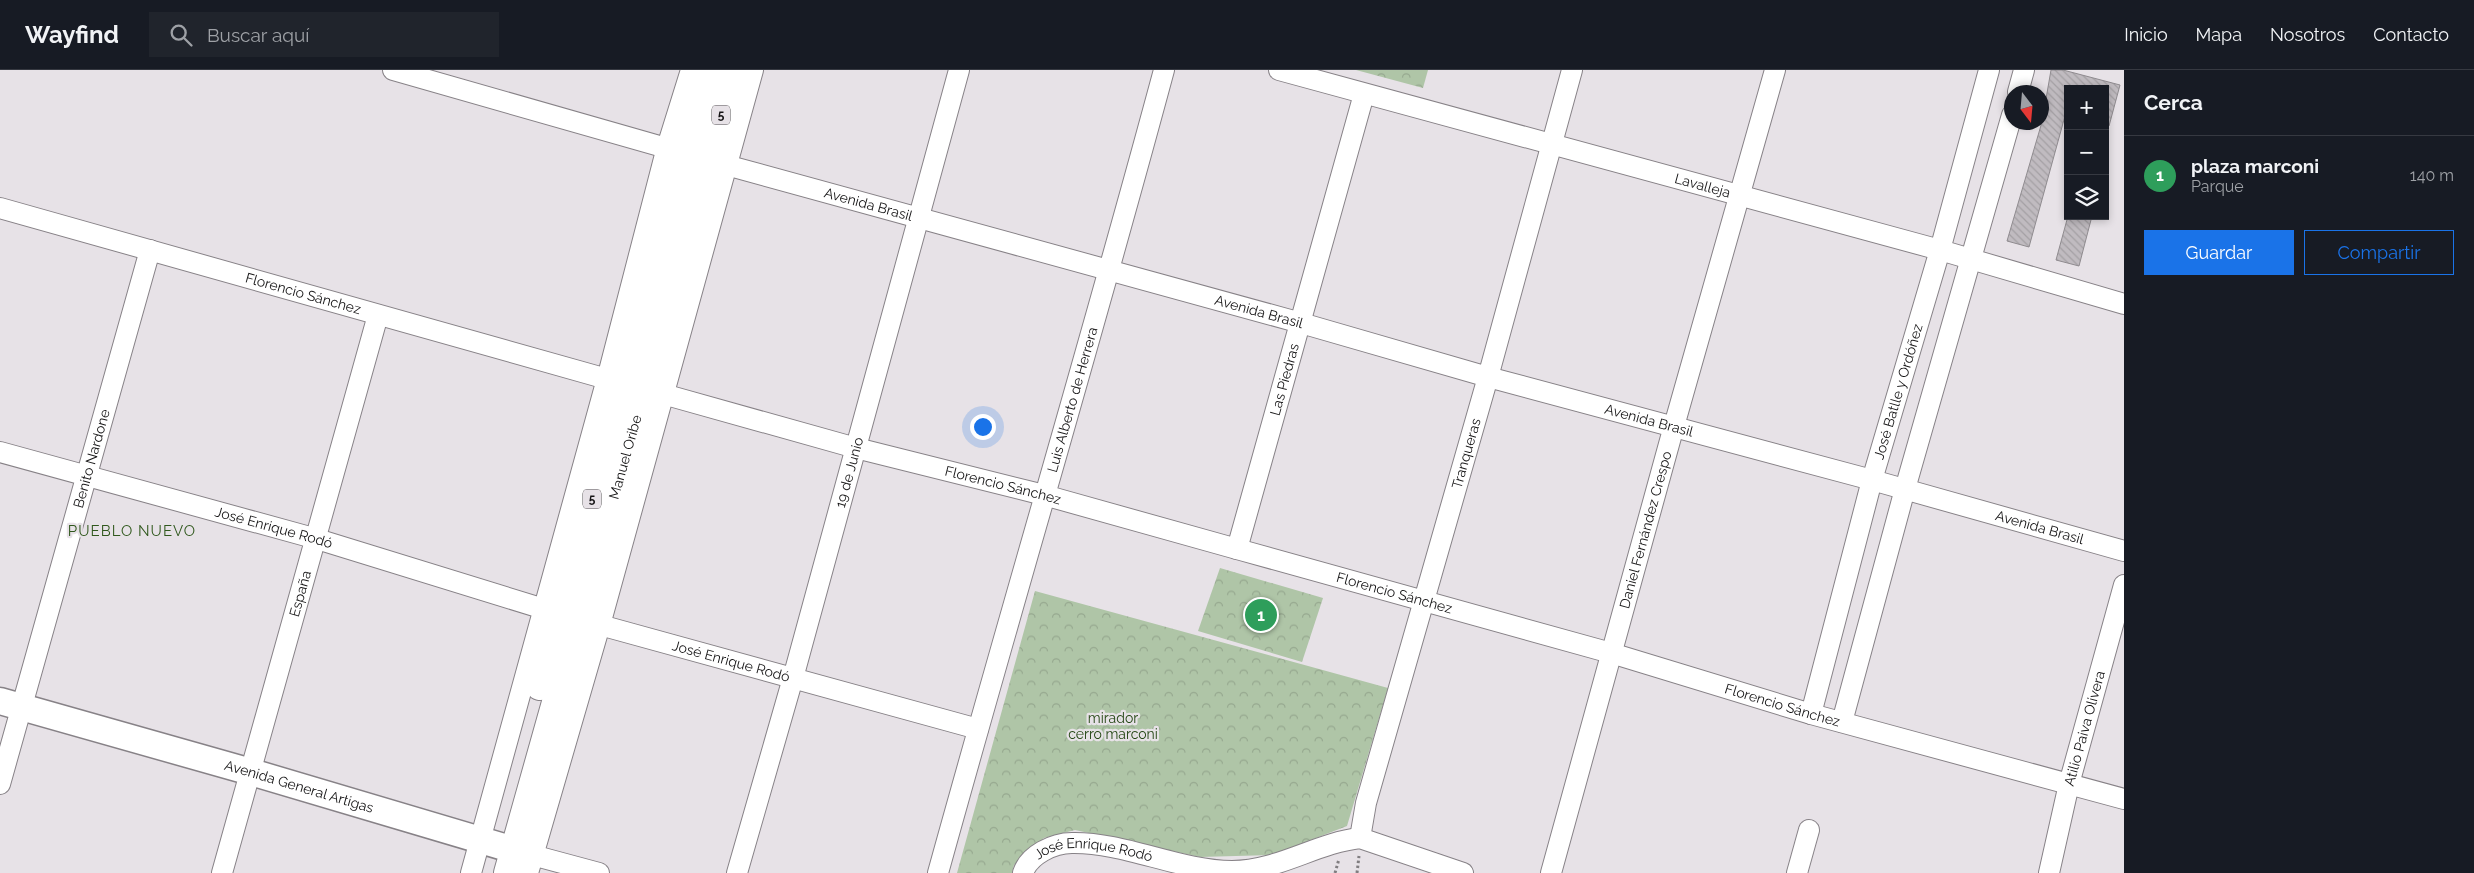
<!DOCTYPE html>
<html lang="es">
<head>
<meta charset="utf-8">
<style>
	:root { --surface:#171b24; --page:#20242c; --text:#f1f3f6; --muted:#9ea1a6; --line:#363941; --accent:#1a73e8 }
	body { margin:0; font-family:Raleway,sans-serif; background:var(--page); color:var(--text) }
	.controls { position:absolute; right:15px; top:15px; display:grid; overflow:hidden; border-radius:0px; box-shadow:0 2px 8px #0003 }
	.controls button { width:45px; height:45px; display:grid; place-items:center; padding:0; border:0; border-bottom:1px solid var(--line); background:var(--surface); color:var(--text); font:25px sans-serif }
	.compass { position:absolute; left:2004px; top:15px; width:45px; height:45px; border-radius:50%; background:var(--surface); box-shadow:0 2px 8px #0003; rotate:164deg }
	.you { position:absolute; left:982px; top:356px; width:18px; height:18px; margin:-12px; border:4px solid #fff; border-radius:50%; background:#1a73e8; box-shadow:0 0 0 8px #1a73e833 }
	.badge { display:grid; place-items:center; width:32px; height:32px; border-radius:50%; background:var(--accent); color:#fff; font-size:16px; font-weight:700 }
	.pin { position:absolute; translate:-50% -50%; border:2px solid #fff; box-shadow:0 1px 5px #0006 }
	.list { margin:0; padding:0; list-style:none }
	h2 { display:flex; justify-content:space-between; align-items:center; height:65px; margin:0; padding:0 20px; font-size:21px }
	h2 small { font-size:16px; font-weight:400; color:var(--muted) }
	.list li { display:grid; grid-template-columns:32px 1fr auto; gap:15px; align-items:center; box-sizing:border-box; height:80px; padding:0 20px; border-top:1px solid var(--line) }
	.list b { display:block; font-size:19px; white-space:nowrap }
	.list p { margin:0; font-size:16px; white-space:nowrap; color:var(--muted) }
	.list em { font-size:16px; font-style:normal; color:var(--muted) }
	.actions { display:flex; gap:10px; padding:15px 20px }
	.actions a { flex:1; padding:11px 0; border:1px solid var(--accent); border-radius:0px; text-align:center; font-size:18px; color:var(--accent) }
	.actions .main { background:var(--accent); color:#fff }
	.icon { flex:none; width:28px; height:28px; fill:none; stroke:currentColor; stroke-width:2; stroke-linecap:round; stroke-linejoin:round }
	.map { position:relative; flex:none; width:2124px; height:803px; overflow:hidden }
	header { display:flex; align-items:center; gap:30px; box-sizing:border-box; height:70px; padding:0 25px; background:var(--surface); border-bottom:1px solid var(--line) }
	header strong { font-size:24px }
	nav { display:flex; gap:28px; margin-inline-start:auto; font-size:18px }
	.search { width:350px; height:45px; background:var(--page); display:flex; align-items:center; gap:12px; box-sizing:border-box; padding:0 18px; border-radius:0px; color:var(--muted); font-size:19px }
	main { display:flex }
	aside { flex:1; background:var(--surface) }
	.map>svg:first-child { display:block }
</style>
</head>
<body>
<header>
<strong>Wayfind</strong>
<div class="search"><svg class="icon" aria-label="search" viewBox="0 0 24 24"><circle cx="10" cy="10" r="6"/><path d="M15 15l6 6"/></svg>Buscar aquí</div>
<nav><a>Inicio</a><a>Mapa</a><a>Nosotros</a><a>Contacto</a></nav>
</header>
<main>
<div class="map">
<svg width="2124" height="803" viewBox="0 0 2124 803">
	<defs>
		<pattern id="park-crowns" width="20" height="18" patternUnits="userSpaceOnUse" patternTransform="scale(1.25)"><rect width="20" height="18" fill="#afc5a7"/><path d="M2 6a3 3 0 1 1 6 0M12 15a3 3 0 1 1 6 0" fill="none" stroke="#96a88f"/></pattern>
		<pattern id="building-back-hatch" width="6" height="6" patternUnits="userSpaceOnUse" patternTransform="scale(1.25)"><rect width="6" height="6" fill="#c0bbc0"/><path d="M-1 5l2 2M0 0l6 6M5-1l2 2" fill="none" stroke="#a4a0a4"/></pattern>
	</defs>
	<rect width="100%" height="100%" fill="#e7e2e7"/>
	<g fill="url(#park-crowns)">
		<polygon points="1356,0 1428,0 1423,18"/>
		<polygon points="1220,498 1323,528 1302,592 1198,561"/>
		<polygon points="1035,521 1388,618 1347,756 1272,785 1200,787 1075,760 1044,768 1014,795 1012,803 957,803"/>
	</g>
	<g fill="url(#building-back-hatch)" stroke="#8f8b8f">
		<polygon points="2051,0 2063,0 2120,15 2109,56 2105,56 2105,19 2068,19 2068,35 2029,177 2007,171 2042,52"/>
		<polygon points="2068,146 2092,146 2079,196 2056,190"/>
	</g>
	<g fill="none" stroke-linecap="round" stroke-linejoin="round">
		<defs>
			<g id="minor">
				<path id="s1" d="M393,0L726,95L1301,253L1488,307L1872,410L2124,481"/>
				<path id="s2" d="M1279,0L1940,180L2124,234"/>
				<polyline points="2018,22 2024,0"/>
				<path id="s3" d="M0,138L607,309"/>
				<path id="s4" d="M663,324L856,378L1044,425L1237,479L1611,583L1811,644L2124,729"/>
				<path id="s5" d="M0,382L317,469L544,539"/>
				<path id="s6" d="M1237,479L1364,24"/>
				<path id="s7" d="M600,555L978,659"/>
				<path id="s8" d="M1811,644L1872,410L1940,180L1989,0"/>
				<polyline points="1842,652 1905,419 2012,45"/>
				<path id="s9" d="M0,714L150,180"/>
				<path id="s10" d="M1360,768L1366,733L1488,307L1572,0"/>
				<polyline points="521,782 599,803"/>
				<path id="s11" d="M222,803L378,245"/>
				<polyline points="471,803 607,309 667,77 691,0"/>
				<polyline points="528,803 600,555 753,0"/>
				<path id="s12" d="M737,803L793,608L959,0"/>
				<path id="s13" d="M938,803C1012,535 1092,268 1164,0"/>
				<path id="s14" d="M1023,803C1029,785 1053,773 1072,773C1125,772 1179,801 1232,801C1278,801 1316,773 1360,768L1463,803"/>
				<path id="s15" d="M1551,803L1674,356L1775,0"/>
				<polyline points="1797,803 1809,760"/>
				<path id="s16" d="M2049,803L2069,714L2124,515"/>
			</g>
			<g id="major">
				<path id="s17" d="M0,631L251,702L514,780"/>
			</g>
			<g id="highway">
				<polyline points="540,616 686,83 712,0"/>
				<path id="s18" d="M508,803L734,0"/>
			</g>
		</defs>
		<use href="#minor" stroke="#878287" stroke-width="22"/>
		<use href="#major" stroke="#878287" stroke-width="29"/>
		<use href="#highway" stroke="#878287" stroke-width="30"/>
		<g stroke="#807d80" stroke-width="3" stroke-dasharray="2.5 2.5" stroke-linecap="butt">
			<polyline points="1335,803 1339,789"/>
			<polyline points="1357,803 1359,786"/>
		</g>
		<use href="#minor" stroke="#fff" stroke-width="20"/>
		<use href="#major" stroke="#fff" stroke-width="26"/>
		<use href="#highway" stroke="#fff" stroke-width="28"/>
	</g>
	<g text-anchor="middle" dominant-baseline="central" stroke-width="4.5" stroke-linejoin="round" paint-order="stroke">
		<g fill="#e7e2e7" stroke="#545254" stroke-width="1">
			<rect x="712" y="35.5" width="18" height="19" rx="4"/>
			<rect x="583" y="419.5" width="18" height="19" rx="4"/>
		</g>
		<g font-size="12" font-weight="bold" fill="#151415">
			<text x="721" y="45">5</text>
			<text x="592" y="429">5</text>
		</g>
		<g font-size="14" fill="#151415" stroke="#e7e2e7">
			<text stroke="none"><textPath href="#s2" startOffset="439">Lavalleja</textPath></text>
			<text stroke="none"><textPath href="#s1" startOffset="494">Avenida Brasil</textPath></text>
			<text stroke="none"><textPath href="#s3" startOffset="315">Florencio Sánchez</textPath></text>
			<text stroke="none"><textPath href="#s1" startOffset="899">Avenida Brasil</textPath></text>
			<text stroke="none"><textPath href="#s6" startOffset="176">Las Piedras</textPath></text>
			<text stroke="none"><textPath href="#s8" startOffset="334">José Batlle y Ordóñez</textPath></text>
			<text stroke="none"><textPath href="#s13" startOffset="492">Luis Alberto de Herrera</textPath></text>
			<text stroke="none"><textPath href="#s1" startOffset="1304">Avenida Brasil</textPath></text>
			<text stroke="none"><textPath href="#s10" startOffset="399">Tranqueras</textPath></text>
			<text stroke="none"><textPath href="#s18" startOffset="432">Manuel Oribe</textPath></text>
			<text stroke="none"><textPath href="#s9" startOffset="338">Benito Nardone</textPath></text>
			<text stroke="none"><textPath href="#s12" startOffset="416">19 de Junio</textPath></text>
			<text stroke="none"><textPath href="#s4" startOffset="352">Florencio Sánchez</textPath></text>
			<text stroke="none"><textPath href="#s5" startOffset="284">José Enrique Rodó</textPath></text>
			<text stroke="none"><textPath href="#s1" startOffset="1709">Avenida Brasil</textPath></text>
			<text stroke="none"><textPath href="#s15" startOffset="356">Daniel Fernández Crespo</textPath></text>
			<text stroke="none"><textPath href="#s4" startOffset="758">Florencio Sánchez</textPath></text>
			<text stroke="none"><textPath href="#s11" startOffset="290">España</textPath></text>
			<text stroke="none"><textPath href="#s7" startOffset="136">José Enrique Rodó</textPath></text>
			<text stroke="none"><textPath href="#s4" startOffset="1162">Florencio Sánchez</textPath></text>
			<text stroke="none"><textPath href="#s16" startOffset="149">Atilio Paiva Olivera</textPath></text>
			<text stroke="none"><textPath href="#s17" startOffset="311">Avenida General Artigas</textPath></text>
			<text stroke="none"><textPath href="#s14" startOffset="82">José Enrique Rodó</textPath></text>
		</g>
		<g font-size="14" fill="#254715" stroke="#e7e2e7">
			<text x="1113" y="648">mirador<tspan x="1113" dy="16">cerro marconi</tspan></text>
		</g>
		<g font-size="15" letter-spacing="1" fill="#30581d" stroke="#e7e2e7">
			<text x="132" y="461">PUEBLO NUEVO</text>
		</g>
	</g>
</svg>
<div class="controls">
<button>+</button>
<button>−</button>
<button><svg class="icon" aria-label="layers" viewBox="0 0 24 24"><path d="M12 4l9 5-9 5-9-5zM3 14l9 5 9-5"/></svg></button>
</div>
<svg class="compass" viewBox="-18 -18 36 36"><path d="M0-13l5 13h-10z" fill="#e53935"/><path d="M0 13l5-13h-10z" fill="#9ea1a6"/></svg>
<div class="you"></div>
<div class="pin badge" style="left:1261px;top:545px;background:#2e9e5b">1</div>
</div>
<aside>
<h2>Cerca<small></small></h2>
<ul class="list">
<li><span class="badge" style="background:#2e9e5b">1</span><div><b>plaza marconi</b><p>Parque</p></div><em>140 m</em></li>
</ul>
<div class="actions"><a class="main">Guardar</a><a>Compartir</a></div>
</aside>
</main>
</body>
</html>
